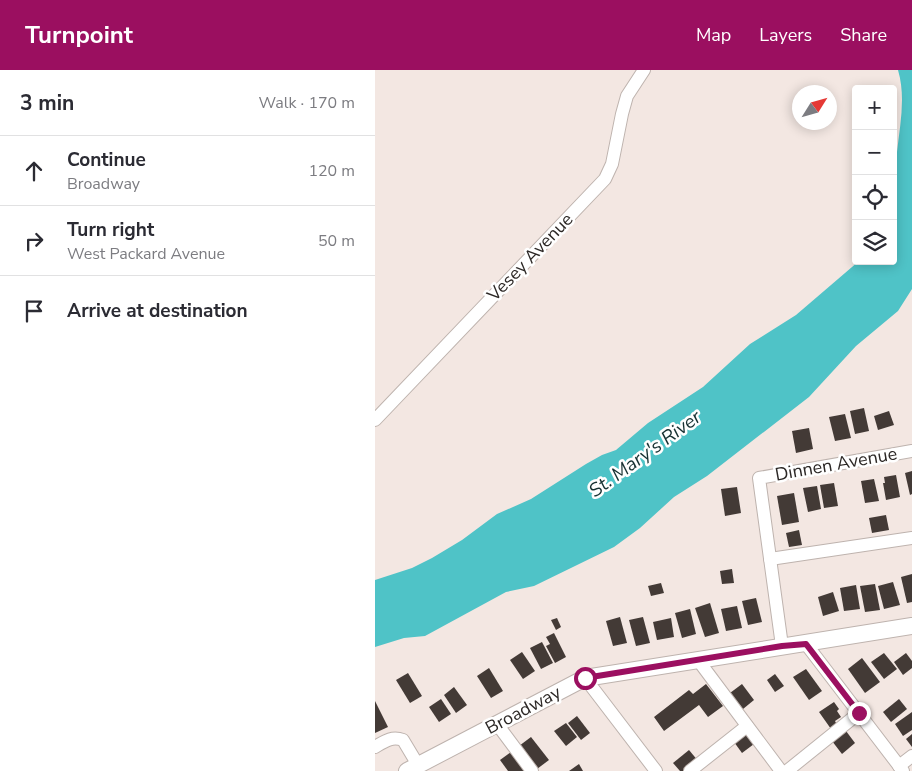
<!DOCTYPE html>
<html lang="en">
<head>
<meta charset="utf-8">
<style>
	:root { --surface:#fff; --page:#f2f2f3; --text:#2b2b33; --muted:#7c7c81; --line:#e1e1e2; --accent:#9b0f60 }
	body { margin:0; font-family:"Nunito Sans",sans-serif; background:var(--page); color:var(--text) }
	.controls { position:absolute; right:15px; top:15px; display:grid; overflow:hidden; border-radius:5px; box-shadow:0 2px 12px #0003 }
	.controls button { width:45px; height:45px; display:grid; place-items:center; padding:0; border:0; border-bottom:1px solid var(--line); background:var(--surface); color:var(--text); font:25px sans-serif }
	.compass { position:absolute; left:417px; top:15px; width:45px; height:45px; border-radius:50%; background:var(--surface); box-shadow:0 2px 12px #0003; rotate:53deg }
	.stop { position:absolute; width:15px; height:15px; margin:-11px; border:4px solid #9b0f60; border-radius:50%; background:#fff }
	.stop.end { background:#9b0f60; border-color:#fff; box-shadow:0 1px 5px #0008 }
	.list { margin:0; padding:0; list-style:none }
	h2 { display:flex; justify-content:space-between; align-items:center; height:65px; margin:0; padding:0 20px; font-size:21px }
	h2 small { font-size:16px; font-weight:400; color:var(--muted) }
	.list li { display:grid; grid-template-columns:32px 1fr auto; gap:15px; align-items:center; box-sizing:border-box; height:70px; padding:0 20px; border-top:1px solid var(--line) }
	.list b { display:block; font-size:19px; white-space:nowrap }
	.list p { margin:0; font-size:16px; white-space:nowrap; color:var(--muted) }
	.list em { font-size:16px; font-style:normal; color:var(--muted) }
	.icon { flex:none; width:28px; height:28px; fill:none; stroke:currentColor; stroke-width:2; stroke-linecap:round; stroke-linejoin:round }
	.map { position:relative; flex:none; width:537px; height:701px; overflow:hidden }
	header { display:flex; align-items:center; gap:30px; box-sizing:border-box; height:70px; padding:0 25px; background:var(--accent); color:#fff }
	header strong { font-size:24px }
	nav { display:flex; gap:28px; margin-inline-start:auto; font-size:18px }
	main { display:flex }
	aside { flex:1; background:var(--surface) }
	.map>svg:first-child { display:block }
</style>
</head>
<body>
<header>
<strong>Turnpoint</strong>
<nav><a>Map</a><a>Layers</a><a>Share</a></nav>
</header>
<main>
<aside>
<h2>3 min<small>Walk · 170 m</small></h2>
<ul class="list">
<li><svg class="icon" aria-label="ahead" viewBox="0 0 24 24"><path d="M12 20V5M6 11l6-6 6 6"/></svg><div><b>Continue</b><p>Broadway</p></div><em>120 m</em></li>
<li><svg class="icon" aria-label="right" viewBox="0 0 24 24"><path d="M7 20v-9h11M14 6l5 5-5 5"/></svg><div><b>Turn right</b><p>West Packard Avenue</p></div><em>50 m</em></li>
<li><svg class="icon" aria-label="arrive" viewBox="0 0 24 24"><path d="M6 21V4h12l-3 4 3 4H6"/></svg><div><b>Arrive at destination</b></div></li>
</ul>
</aside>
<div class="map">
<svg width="537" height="701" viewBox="0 0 537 701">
	<rect width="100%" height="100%" fill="#f3e7e2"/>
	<path fill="#4fc3c7" d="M523,0H537V219L523,241L481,276L434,327L332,406L299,427L265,458L239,477L159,516L131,522L50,566L29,568L0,577V510L37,498L57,488L87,470L122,444L156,429L211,394L227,385L241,380L273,353L328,317L375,274L421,245L484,191H518V134L520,129C521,114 521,98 522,82C525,55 531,27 523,0Z"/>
	<g fill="#433a36">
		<polygon points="489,338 494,361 480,364 475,341"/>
		<polygon points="514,341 519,355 503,360 499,346"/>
		<polygon points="470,344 476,368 460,371 454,347"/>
		<polygon points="434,358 438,379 421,383 417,361"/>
		<polygon points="537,401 537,424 535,425 530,403"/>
		<polygon points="521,405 525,427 511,430 508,413 510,413 509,407"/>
		<polygon points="499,409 504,431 490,433 486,411"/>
		<polygon points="459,413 463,436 449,438 445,415"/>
		<polygon points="442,416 446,439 433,442 428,418"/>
		<polygon points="362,417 366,443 350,446 346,419"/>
		<polygon points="419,423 424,452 407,455 402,426"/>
		<polygon points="511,445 514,460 497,463 494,448"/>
		<polygon points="424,460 427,475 414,477 411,463"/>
		<polygon points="357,499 359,513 347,514 345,501"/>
		<polygon points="537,504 537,532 532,533 526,507"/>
		<polygon points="518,512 525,535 509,539 503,516"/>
		<polygon points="286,513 289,523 276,526 273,516"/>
		<polygon points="500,514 505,540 490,542 485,516"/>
		<polygon points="481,515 485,539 469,541 465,518"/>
		<polygon points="458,522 464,541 448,546 443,527"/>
		<polygon points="381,528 387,552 373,555 367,531"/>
		<polygon points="335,533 344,563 330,567 320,538"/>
		<polygon points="362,536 367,558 351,561 346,539"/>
		<polygon points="315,539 321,564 307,568 300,543"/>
		<polygon points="245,547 252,573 238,576 231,551"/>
		<polygon points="268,547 275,573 261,576 254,550"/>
		<polygon points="182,548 186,557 181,560 176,550"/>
		<polygon points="296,548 299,567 282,570 278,552"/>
		<polygon points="179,563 191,587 180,593 171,576 175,574 171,567"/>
		<polygon points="167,572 178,593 166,599 155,578"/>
		<polygon points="147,582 160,601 148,609 135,590"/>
		<polygon points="509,583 522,599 509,609 496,592"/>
		<polygon points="531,583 537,591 537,598 528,605 519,592"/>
		<polygon points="487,588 505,612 490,623 473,599"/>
		<polygon points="114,598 128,621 116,628 102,606"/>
		<polygon points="431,599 447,621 434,630 418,607"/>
		<polygon points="33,603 47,626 35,633 21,610"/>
		<polygon points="400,604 409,616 400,622 392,610"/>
		<polygon points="331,614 348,636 333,647 324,635 289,661 279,647 314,620 318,624"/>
		<polygon points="367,614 379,630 368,639 355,623"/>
		<polygon points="79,617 92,635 81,643 69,625"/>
		<polygon points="66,629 76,644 64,652 54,637"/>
		<polygon points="524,629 532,639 516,652 508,642"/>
		<polygon points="0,631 13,657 0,663"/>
		<polygon points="459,632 464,639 462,641 466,647 460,651 462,655 456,659 444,642"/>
		<polygon points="537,642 537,660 528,666 520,654"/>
		<polygon points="202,646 215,663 206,670 193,653"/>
		<polygon points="191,653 202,667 191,676 179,661"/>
		<polygon points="471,661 480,673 467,684 457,671"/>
		<polygon points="371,663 379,674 367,683 359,672"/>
		<polygon points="537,664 537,677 531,669"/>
		<polygon points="156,667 174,690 162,699 144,676"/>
		<polygon points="314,680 324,692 313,701 305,701 298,693"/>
		<polygon points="136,682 150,701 133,701 125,690"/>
		<polygon points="204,694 208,701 194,701"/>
	</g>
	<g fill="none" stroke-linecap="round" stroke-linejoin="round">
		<defs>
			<g id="minor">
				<polyline points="0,350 230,109 237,94 247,44 252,26 269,0"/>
				<polyline points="395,489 537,468"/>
				<polyline points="431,574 528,701"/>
				<polyline points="407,576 384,408 537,381"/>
				<polyline points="323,590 406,701"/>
				<polyline points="210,608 281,701"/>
				<polyline points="122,654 157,701"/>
				<path d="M0,677C10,671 17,666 28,670L43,695"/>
				<polyline points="524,696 537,686"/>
				<polyline points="315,701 372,656"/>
				<polyline points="412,701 484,643"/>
			</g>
			<polyline id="major" points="32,701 210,608 537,556"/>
		</defs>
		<use href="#minor" stroke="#beb3ae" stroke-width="14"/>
		<use href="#major" stroke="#beb3ae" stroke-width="18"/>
		<use href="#minor" stroke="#fff" stroke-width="12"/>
		<use href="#major" stroke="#fff" stroke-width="16"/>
	</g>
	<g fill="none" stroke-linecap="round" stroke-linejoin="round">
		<polyline stroke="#9b0f60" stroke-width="6" points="210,608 407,576 431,574 484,643"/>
	</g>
	<g text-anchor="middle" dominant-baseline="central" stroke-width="5" stroke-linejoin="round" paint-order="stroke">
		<g font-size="18" fill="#2c2826" stroke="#fff">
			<text transform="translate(155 187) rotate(-46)">Vesey Avenue</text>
			<text transform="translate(461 394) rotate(-10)">Dinnen Avenue</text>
			<text transform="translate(148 640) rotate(-28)">Broadway</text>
		</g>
		<g font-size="19" font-style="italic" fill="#173132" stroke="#fff">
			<text transform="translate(270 384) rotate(-36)">St. Mary's River</text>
		</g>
	</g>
</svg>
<div class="controls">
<button>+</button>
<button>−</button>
<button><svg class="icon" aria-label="locate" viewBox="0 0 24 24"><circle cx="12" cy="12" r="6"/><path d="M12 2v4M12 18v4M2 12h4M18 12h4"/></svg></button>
<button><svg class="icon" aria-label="layers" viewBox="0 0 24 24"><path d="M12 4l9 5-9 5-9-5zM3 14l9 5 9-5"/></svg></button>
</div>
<svg class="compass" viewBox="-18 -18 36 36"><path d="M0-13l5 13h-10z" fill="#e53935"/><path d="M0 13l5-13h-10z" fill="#7c7c81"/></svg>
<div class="stop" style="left:210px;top:608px"></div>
<div class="stop end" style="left:484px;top:643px"></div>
</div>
</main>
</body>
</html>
